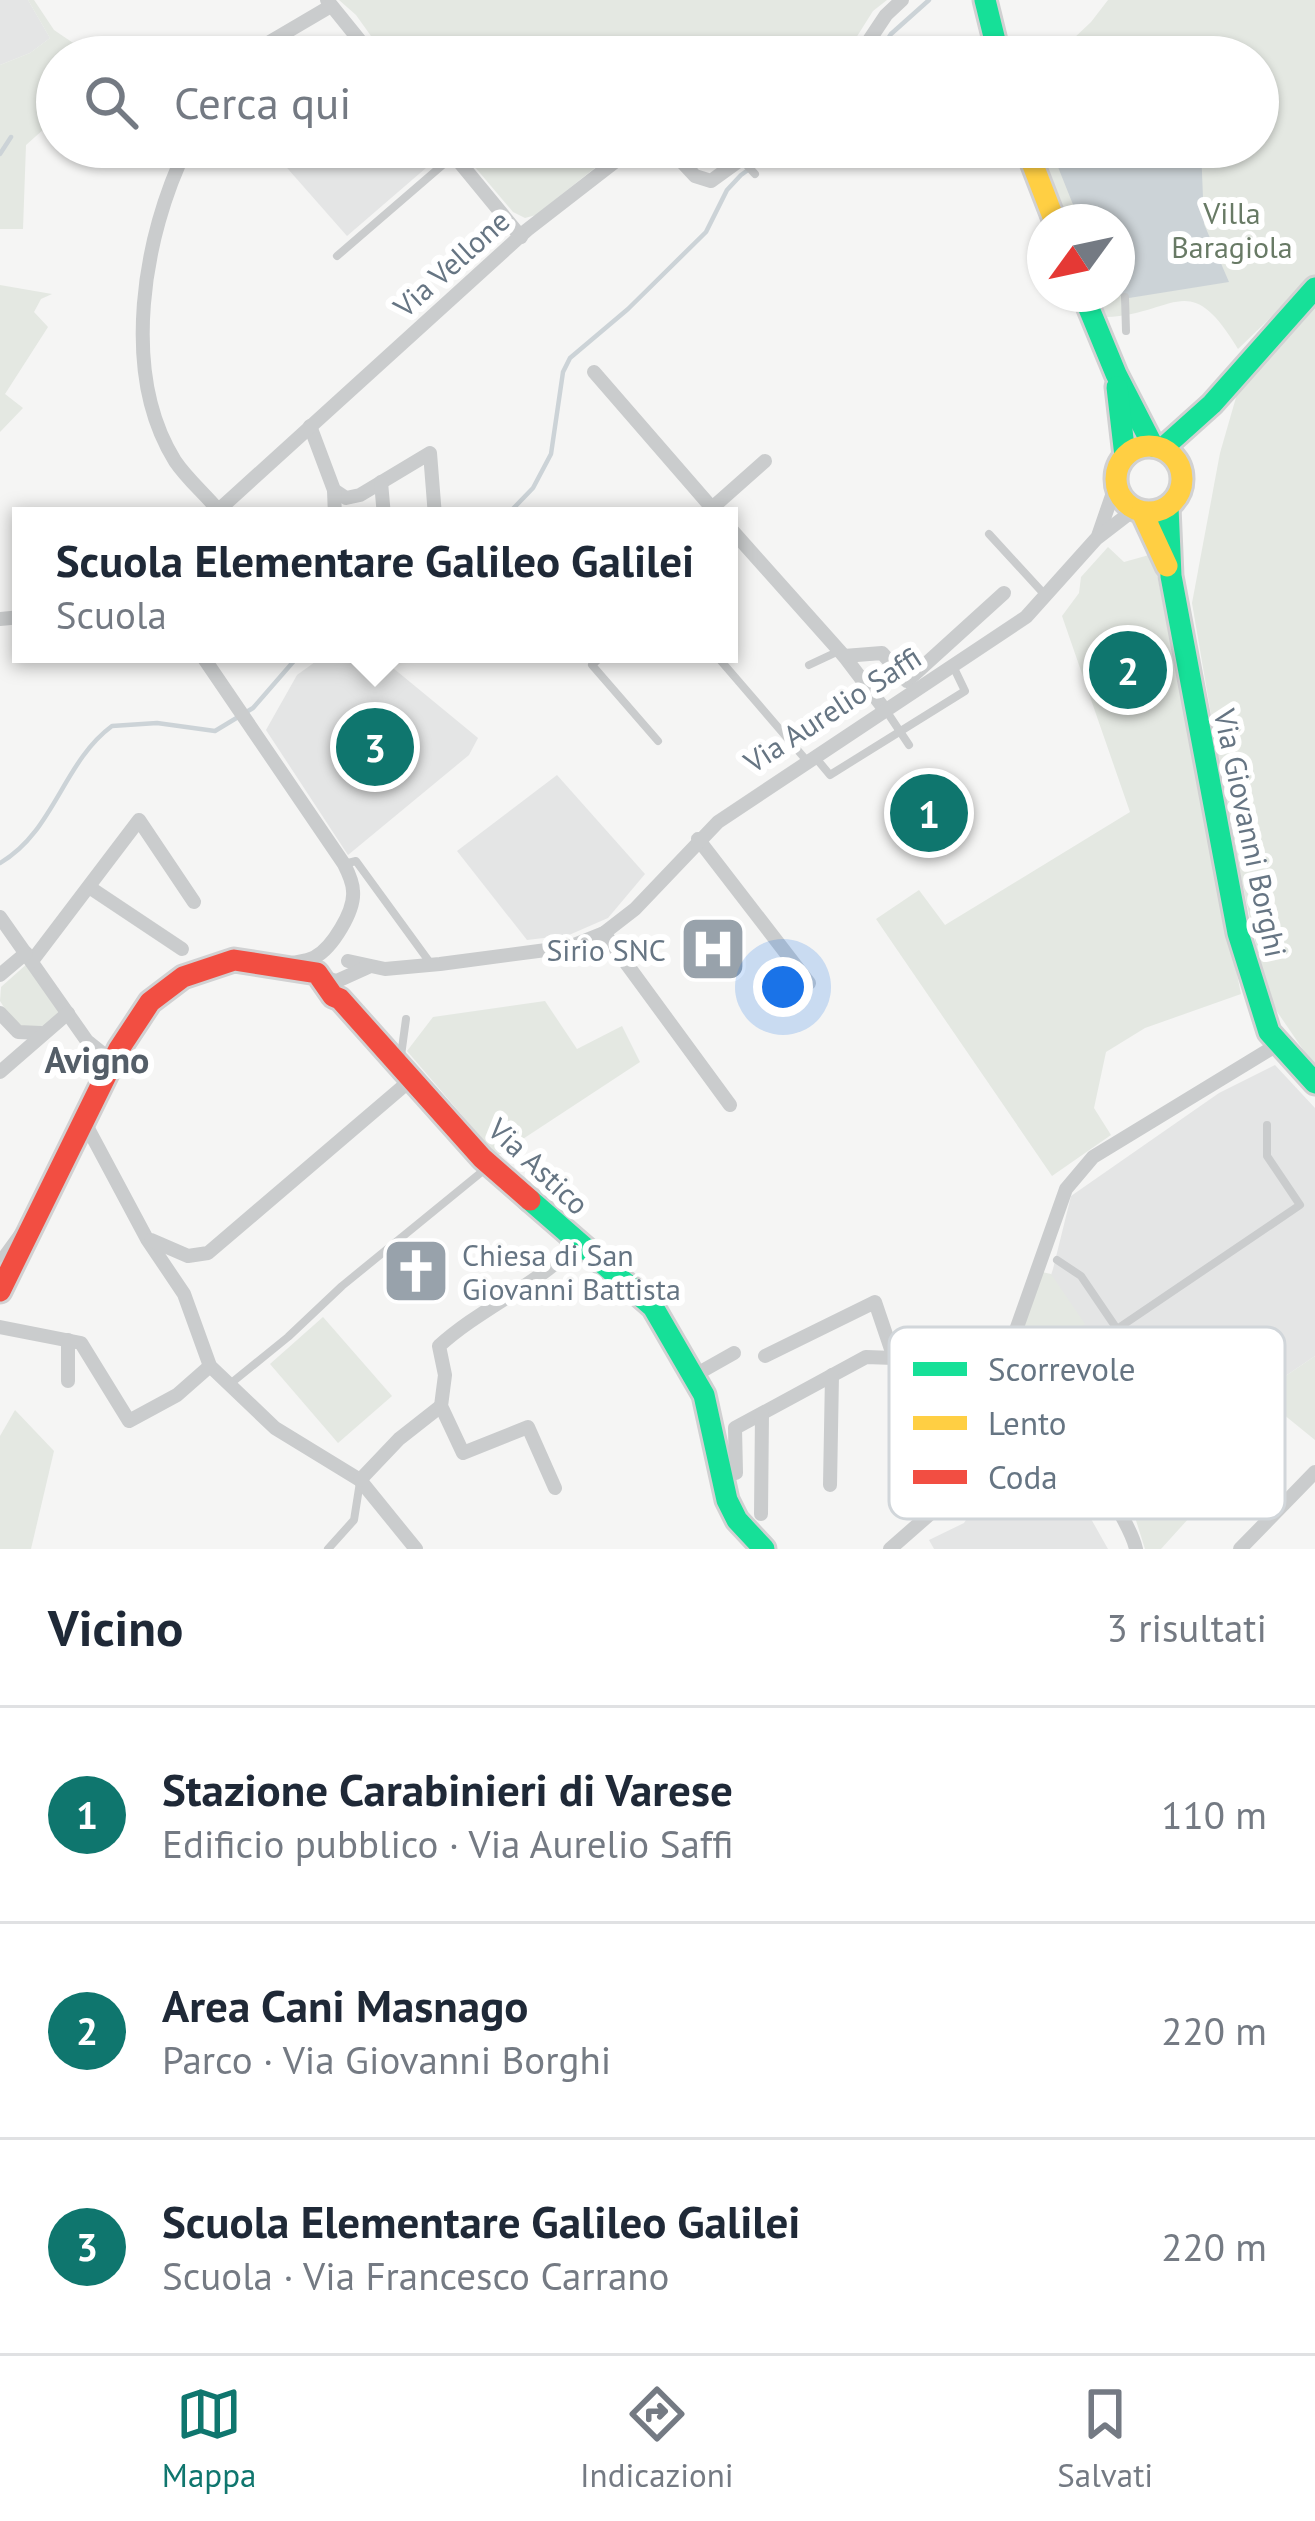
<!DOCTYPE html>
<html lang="it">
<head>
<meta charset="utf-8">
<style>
	:root { --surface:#fff; --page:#f2f2f3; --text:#1f2937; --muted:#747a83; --line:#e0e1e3; --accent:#0f766e }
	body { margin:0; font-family:"PT Sans",sans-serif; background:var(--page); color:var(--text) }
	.compass { position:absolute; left:1027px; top:204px; width:108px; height:108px; border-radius:50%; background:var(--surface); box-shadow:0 3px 9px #0004; rotate:237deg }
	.you { position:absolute; left:783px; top:987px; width:42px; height:42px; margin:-30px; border:9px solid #fff; border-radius:50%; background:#1a73e8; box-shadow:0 0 0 18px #1a73e833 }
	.badge { display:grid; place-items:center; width:78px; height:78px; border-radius:50%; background:var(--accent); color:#fff; font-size:39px; font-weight:700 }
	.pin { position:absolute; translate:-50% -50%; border:6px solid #fff; box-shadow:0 3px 12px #0006 }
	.popup { position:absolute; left:12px; top:507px; width:726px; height:156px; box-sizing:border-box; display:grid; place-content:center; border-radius:0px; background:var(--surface); filter:drop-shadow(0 3px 9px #0005); font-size:39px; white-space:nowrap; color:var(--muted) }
	.popup b { font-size:45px; color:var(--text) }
	.popup::after { content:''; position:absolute; left:50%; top:100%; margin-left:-24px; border:24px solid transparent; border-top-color:var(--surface) }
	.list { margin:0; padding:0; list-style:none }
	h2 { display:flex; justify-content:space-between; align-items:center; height:156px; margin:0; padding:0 48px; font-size:51px }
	h2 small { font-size:39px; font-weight:400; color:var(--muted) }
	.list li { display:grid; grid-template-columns:78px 1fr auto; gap:36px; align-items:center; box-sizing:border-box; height:216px; padding:0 48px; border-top:3px solid var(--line) }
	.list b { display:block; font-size:45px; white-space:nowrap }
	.list p { margin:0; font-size:39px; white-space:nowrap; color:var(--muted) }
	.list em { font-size:39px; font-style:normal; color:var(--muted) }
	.icon { flex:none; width:66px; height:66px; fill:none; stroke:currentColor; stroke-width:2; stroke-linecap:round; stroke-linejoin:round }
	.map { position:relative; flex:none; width:1315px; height:1549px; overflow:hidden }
	.search { position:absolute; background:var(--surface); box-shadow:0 3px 9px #0004; left:36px; right:36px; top:36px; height:132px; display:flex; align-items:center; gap:30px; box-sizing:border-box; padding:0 42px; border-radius:66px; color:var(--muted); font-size:45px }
	.sheet { height:804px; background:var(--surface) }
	nav { display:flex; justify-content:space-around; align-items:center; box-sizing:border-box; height:168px; border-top:3px solid var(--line); background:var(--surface); font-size:33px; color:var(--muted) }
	nav a { display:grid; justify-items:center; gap:6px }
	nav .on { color:var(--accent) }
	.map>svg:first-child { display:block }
</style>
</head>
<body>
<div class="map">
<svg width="1315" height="1549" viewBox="0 0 1315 1549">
	<rect width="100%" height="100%" fill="#f5f5f4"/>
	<g fill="#e4e5e5">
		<polygon points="0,0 28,0 50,38 30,53 0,65"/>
		<polygon points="295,147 422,147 434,161 347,236 281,161"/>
		<polygon points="326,654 376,654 478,738 469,755 348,855 266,730 297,675"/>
		<polygon points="557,775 645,874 608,918 569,935 527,940 457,851"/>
		<polygon points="1275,1065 1315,1108 1315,1356 1126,1484 1112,1482 1025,1353 1053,1269 1071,1196 1219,1093"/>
		<polygon points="1050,1446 1108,1549 934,1549 929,1540 964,1523 984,1491"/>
	</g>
	<g fill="#e4e8e2">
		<polygon points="28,0 34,0 54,30 85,51 84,57 57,57 57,122 52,122 50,132 45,128 26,145 23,229 0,229 0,65 30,53 50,38"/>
		<polygon points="339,0 887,0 873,11 844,57 386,57 356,15"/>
		<path d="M1108,0H1315V275L1238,349C1189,267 1176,314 1106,317L1097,294H1117V222H1069L1040,147H1258V57H1054L1091,22Z"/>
		<polygon points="458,147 621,147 536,215 525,218 513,212"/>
		<polygon points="0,285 52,294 41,299 34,312 48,327 5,394 23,408 0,432"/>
		<polygon points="1315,298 1315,1067 1269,1000 1264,982 1231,832 1192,603 1220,453 1239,387"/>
		<polygon points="1108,547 1124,562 1149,555 1156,569 1241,994 1145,1028 1106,1052 1094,1108 1111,1135 1052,1176 876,919 919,890 945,925 1130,812 1062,616 1079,593 1081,577"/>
		<polygon points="28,963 63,1013 43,1027 16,1026 0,1001 1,987"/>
		<polygon points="545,1001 577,1049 622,1026 640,1062 497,1156 407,1051 433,1017"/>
		<polygon points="1042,1272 1051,1274 1085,1324 1074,1331 1065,1326 1025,1353 1105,1472 1096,1469 1046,1414 1005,1402 1002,1393"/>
		<polygon points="323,1317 392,1396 338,1443 270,1364"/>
		<polygon points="1315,1356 1315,1440 1283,1414 1161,1549 1145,1549 1134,1514 1110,1486 1121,1476 1127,1483"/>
		<polygon points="15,1410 54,1451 31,1549 0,1549 0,1436"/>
	</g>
	<polygon fill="#ccd3d7" points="1050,147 1201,147 1204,224 1229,282 1129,298 1116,294 1117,222 1080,222"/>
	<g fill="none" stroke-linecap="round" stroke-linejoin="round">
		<g stroke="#ccd3d7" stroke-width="4.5">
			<polyline points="876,57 891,34 929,0"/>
			<polyline points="0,154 11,137"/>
			<polyline points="506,516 533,488 551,454 563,372 570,358 628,309 706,232 727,190 741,175 780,147"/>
			<path d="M0,863C54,832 63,762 112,726L157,723L215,731L253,708L300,654"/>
		</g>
		<defs>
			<g id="fast">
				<polyline points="985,0 999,57"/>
				<polyline points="1083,294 1116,374 1153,446"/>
				<polyline points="1117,387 1125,456"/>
				<polyline points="1163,448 1212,404 1315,288"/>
				<polyline points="1168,507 1171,576 1238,933 1269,1032 1315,1083"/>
				<polyline points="530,1200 653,1307 704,1395 727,1500 737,1520 764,1549"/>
			</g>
			<g id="slow">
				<polyline points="1026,147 1055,222"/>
				<circle cx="1149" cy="479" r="33"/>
				<polyline points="1142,512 1167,566"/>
			</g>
			<polyline id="jam" points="0,1291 119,1049 150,1002 183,977 234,960 317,973 333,996 340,999 482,1158 530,1200"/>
		</defs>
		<use href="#fast" stroke="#d1d1d2" stroke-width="27"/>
		<use href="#slow" stroke="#d1d1d2" stroke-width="27"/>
		<use href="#jam" stroke="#d1d1d2" stroke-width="27"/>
		<g stroke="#cacccd" stroke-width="8">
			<polyline points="743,161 755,174"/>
			<polyline points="337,256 453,156"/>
			<polyline points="1125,297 1126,331"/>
			<polyline points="989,534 1045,595"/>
			<polyline points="604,654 592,665 658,741"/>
			<polyline points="715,654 807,761"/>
			<polyline points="809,665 839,651"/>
			<polyline points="887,712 909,745"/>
			<polyline points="815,757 830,775 965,691 953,666"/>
			<polyline points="344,864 356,861 431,964"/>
			<polyline points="400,1063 406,1019"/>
			<polyline points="0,1258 21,1229"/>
			<polyline points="1057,1260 1081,1276 1117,1329 1300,1205 1267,1156 1267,1125"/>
			<polyline points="230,1384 288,1337 342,1286 489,1166"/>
			<polyline points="1100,1482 1119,1465"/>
			<polyline points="328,1549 354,1520 360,1482"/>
		</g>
		<g stroke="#cacccd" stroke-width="14">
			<polyline points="327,0 373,57"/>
			<polyline points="255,57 268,43 331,6"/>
			<polyline points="858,57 886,15 902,0"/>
			<path d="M187,147C143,236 120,373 175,461C187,479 205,494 218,510"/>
			<polyline points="447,147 521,237"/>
			<polyline points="668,147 695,176 711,181 758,147"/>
			<polyline points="594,372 719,516"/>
			<polyline points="310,426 334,490 346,498 360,495 430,453 435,516"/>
			<polyline points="381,482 384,516"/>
			<polyline points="334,490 335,516"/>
			<polyline points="712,508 765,461"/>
			<polyline points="21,514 24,516"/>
			<polyline points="212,516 527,230 634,147"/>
			<polyline points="729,527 844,656 885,710"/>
			<polyline points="1098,536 1116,484"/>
			<polyline points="0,619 21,617"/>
			<path d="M201,654L344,864C348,872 353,882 353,891C355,911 332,948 315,957C308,961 295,962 287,964"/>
			<polyline points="844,656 882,653 907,681 1004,593"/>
			<polyline points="698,839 809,983"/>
			<polyline points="89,887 182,949"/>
			<polyline points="0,917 87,1041 113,1062"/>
			<polyline points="604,933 730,1105"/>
			<polyline points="32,961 139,820 194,902"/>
			<polyline points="348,961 385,969 440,964 569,947 604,933 635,909 718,822 1026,617 1096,539 1135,509"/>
			<polyline points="0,975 26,953"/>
			<polyline points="321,977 337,981 368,967"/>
			<polyline points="0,1013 18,1032 41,1033"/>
			<polyline points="0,1072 68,1013"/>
			<polyline points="84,1121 147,1239 184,1294 210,1366 275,1428 360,1480 416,1549"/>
			<polyline points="151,1240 188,1256 208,1253 413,1078"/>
			<polyline points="0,1327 81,1343 129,1421 177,1395 210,1366"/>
			<polyline points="68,1340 68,1381"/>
			<polyline points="765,1356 875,1302 894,1358"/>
			<polyline points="695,1375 734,1353"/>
			<polyline points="987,1412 1066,1189 1093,1157 1277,1045"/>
			<polyline points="900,1448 904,1365"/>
			<polyline points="736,1473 735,1428 866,1357 894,1358 904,1365 1001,1370"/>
			<polyline points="360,1480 399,1439 441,1406"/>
			<polyline points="830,1485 832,1375"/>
			<path d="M555,1488L528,1427L463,1453L441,1406L445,1375L439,1346C482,1307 537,1286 577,1243"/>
			<polyline points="761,1514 762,1414"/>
			<path d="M890,1549L947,1499L987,1412C1004,1413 1028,1411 1043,1420C1071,1435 1129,1517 1136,1549"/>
			<polyline points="1240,1549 1315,1472"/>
		</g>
		<use href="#fast" stroke="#16e098" stroke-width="21"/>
		<use href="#slow" stroke="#ffcf43" stroke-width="21"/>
		<use href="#jam" stroke="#f24e42" stroke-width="21"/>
	</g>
	<defs>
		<symbol id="hospital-square" viewBox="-11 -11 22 22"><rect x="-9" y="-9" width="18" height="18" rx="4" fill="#98a2ab" stroke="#fff"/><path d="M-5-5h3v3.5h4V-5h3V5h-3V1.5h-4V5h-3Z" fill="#fff"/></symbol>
		<symbol id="church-square" viewBox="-11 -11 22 22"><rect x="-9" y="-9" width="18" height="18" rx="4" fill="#98a2ab" stroke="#fff"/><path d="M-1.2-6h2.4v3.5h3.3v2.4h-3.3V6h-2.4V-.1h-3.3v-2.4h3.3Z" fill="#fff"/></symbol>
	</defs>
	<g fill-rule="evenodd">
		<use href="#hospital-square" x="675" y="911" width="76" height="76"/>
		<use href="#church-square" x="378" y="1233" width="76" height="76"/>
	</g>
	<g text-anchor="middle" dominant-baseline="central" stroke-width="12" stroke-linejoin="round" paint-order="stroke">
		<g font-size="30" fill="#687a65" stroke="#fff">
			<text x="1232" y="212">Villa<tspan x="1232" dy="34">Baragiola</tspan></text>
		</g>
		<g font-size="30" fill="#667583" stroke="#fff">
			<text transform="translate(451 263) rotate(-42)">Via Vellone</text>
			<text transform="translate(832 709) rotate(-33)">Via Aurelio Saffi</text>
			<text transform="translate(1251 833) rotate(78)">Via Giovanni Borghi</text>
			<text transform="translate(539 1166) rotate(43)">Via Astico</text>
		</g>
		<g font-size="30" fill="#667583" stroke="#fff" text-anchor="end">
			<text x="666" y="949">Sirio SNC</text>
			<text x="462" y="1254" text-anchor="start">Chiesa di San<tspan x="462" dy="34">Giovanni Battista</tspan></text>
		</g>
		<g font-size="36" font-weight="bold" fill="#545e68" stroke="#fff">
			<text x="97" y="1059">Avigno</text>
		</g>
	</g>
	<rect x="889" y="1327" width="396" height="192" rx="18" fill="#fff" stroke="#d1d6da" stroke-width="3"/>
	<rect x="913" y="1362" width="54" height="14" fill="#16e098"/>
	<rect x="913" y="1416" width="54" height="14" fill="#ffcf43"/>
	<rect x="913" y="1470" width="54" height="14" fill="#f24e42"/>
	<g font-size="33" fill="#667583">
		<text x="988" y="1381">Scorrevole</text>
		<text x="988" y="1435">Lento</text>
		<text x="988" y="1489">Coda</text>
	</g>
</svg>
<svg class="compass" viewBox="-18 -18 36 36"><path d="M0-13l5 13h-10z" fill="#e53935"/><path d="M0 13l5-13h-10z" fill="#747a83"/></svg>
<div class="you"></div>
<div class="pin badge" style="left:929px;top:813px">1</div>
<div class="pin badge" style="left:1128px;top:670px">2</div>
<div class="pin badge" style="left:375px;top:747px">3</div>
<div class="popup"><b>Scuola Elementare Galileo Galilei</b>Scuola</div>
<div class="search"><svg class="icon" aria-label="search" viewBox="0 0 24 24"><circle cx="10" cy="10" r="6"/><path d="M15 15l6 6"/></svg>Cerca qui</div>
</div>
<section class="sheet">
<h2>Vicino<small>3 risultati</small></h2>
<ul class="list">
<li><span class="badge">1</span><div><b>Stazione Carabinieri di Varese</b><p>Edificio pubblico · Via Aurelio Saffi</p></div><em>110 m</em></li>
<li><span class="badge">2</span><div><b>Area Cani Masnago</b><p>Parco · Via Giovanni Borghi</p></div><em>220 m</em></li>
<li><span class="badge">3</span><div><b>Scuola Elementare Galileo Galilei</b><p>Scuola · Via Francesco Carrano</p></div><em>220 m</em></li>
</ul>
</section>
<nav>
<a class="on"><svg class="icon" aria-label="map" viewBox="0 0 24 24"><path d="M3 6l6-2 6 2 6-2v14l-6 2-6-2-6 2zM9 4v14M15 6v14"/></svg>Mappa</a>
<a><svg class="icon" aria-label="directions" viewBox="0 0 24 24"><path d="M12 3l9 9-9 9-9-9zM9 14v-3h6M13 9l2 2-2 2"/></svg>Indicazioni</a>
<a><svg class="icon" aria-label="saved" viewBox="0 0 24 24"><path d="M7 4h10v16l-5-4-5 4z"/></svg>Salvati</a>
</nav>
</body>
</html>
